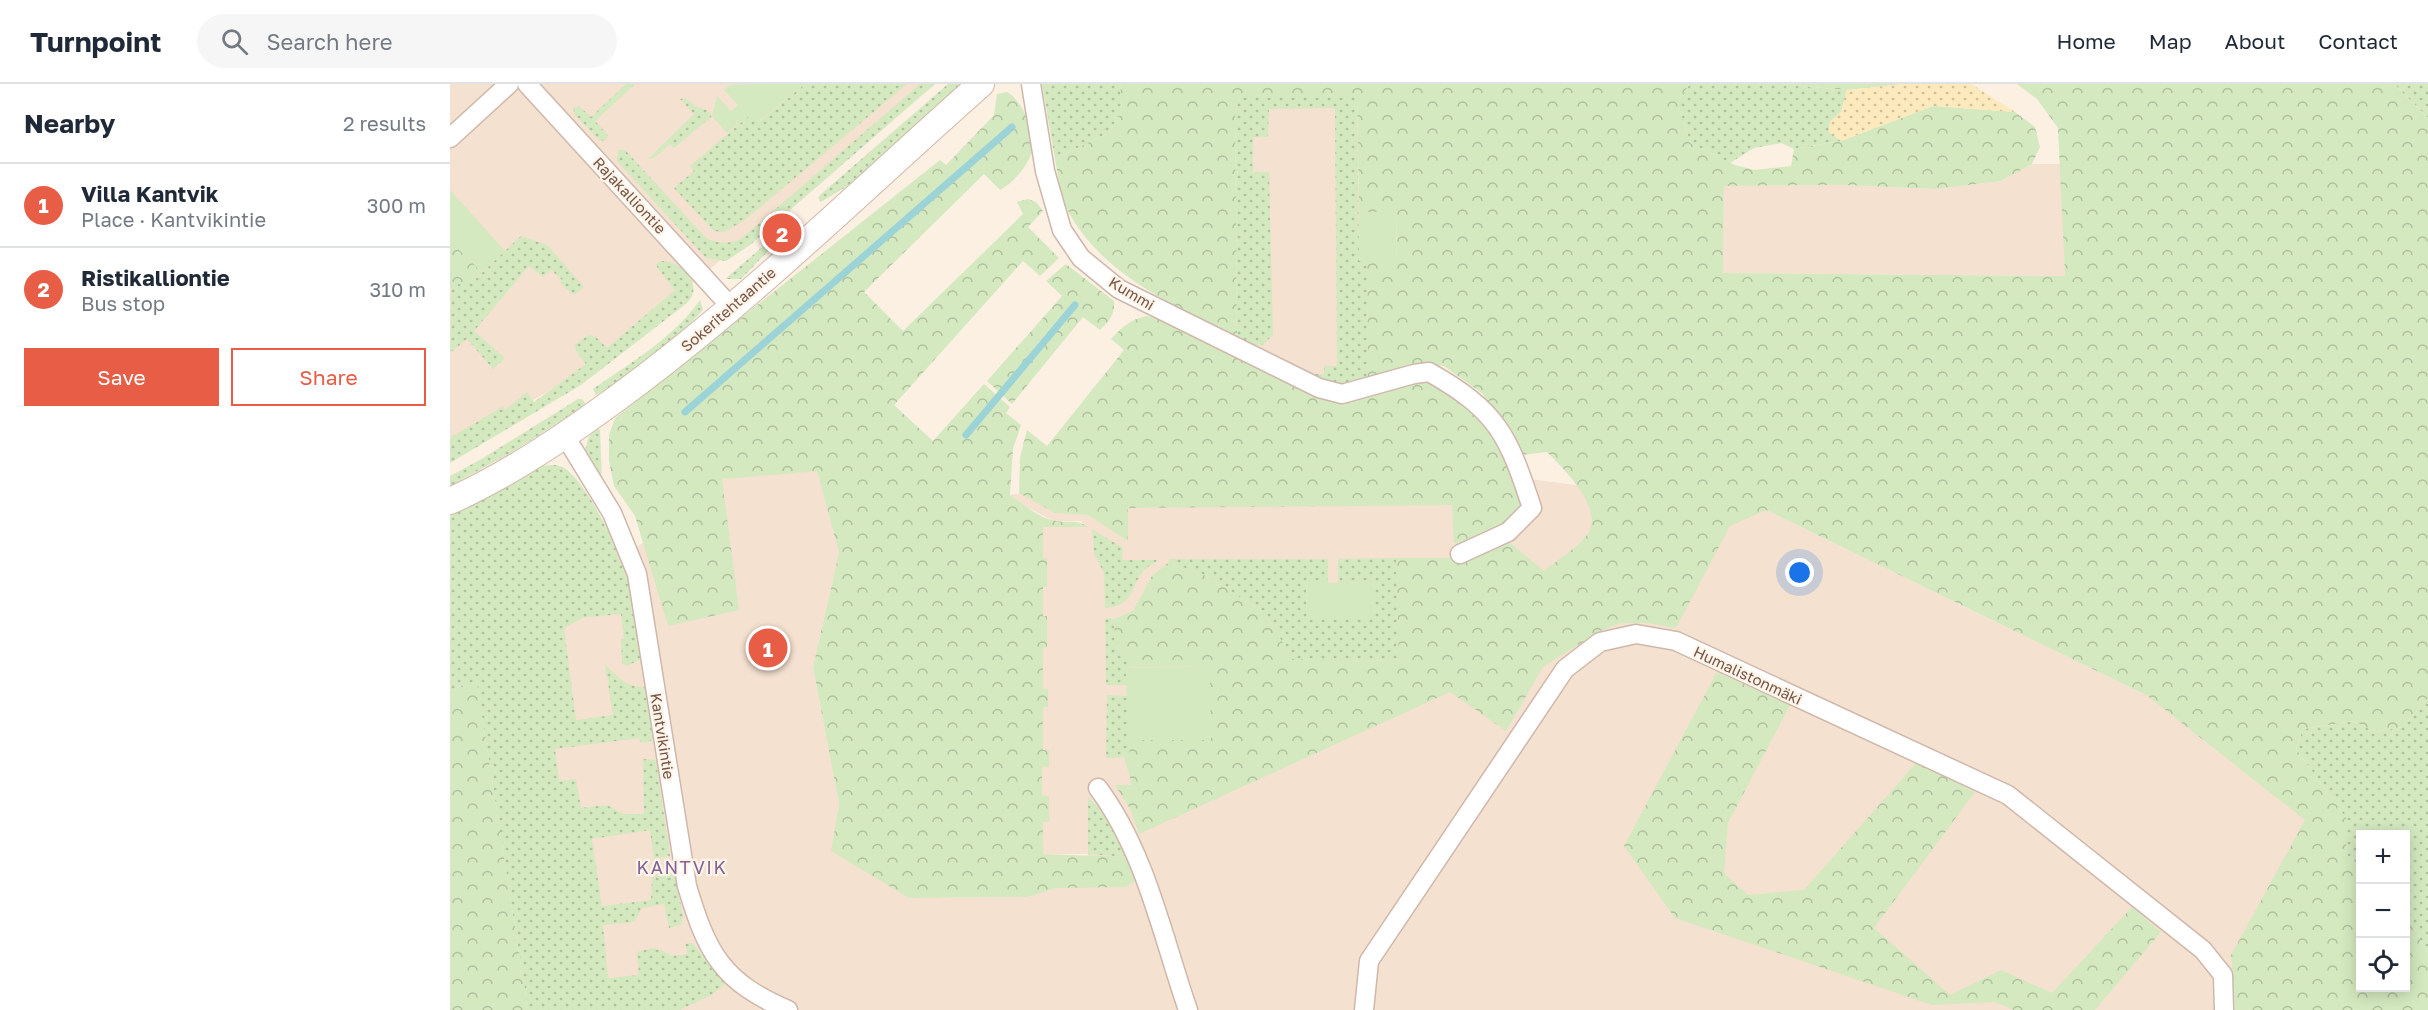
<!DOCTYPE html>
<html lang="en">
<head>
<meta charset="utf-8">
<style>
	:root { --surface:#fff; --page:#f6f6f7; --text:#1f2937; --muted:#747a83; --line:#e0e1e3; --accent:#e75d46 }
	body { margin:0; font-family:"Golos Text",sans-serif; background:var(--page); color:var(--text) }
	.controls { position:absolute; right:18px; bottom:18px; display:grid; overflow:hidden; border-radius:0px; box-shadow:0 3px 15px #0003 }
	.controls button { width:54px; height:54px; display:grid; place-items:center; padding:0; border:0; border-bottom:2px solid var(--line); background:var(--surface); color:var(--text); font:30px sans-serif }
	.you { position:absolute; left:1350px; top:489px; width:21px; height:21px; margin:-15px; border:4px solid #fff; border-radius:50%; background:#1a73e8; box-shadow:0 0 0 9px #1a73e833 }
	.badge { display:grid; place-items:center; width:39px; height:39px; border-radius:50%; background:var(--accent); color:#fff; font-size:20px; font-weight:700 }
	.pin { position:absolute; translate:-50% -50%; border:3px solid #fff; box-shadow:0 2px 6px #0006 }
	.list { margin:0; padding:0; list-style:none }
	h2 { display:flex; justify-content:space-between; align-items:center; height:78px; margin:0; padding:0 24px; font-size:26px }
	h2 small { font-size:20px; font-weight:400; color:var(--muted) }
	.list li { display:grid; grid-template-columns:39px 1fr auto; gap:18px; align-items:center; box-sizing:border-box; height:84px; padding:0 24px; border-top:2px solid var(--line) }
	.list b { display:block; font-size:22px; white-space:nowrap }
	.list p { margin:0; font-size:20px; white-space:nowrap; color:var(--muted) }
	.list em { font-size:20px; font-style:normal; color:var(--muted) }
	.actions { display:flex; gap:12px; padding:18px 24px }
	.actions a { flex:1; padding:14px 0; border:2px solid var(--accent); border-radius:0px; text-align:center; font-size:21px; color:var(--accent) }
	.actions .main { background:var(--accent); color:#fff }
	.icon { flex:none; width:33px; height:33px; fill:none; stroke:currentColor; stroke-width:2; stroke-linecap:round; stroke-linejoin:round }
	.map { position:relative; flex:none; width:1978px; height:926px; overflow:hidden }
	header { display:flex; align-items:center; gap:36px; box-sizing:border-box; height:84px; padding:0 30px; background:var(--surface); border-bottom:2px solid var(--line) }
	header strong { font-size:28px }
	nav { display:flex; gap:33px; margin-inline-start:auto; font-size:21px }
	.search { width:420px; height:54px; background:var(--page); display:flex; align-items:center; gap:15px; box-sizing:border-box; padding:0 21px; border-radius:33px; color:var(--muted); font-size:22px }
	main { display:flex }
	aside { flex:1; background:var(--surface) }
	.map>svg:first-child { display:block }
</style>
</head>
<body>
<header>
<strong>Turnpoint</strong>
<div class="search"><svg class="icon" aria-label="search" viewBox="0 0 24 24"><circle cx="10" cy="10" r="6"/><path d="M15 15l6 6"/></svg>Search here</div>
<nav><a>Home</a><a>Map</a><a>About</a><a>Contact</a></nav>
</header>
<main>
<aside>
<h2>Nearby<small>2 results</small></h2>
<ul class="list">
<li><span class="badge">1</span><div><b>Villa Kantvik</b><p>Place · Kantvikintie</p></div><em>300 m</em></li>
<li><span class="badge">2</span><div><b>Ristikalliontie</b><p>Bus stop</p></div><em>310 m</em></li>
</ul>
<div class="actions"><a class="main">Save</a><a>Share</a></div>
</aside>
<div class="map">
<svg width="1978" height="926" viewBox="0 0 1978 926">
	<defs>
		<pattern id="grass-dots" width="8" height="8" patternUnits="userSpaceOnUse" patternTransform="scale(1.5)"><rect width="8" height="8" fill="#d4e9c0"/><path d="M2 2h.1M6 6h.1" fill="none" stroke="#b0bf9e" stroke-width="1.8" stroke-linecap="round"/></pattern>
		<pattern id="forest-crowns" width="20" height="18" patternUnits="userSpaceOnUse" patternTransform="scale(1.5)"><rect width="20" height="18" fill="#d4e9c0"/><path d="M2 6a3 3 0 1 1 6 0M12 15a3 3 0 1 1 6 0" fill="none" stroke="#b0bf9e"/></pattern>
		<pattern id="sand-dots" width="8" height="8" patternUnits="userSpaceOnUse" patternTransform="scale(1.5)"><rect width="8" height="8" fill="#fce9bc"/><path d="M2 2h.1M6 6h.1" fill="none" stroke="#d0bf9b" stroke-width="1.8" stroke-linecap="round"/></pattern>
	</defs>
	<rect width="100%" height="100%" fill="#fcf0e2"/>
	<g fill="#f4e1d0">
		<polygon points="0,0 475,0 277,171 196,236 104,304 0,364"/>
		<polygon points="785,12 907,13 909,127 949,378 1316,426 1696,611 1856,736 1781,871 1785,926 78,926 24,580 194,458 218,542 272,394 367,386 389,469 363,583 389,721 382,767 460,814 577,813 606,804 621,803 638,770 593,770 593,738 599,738 599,713 592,712 592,683 599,683 593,666 593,623 598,606 593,605 593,563 597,563 597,533 593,533 593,503 597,503 597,475 593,475 593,443 637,443 631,437 604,437 576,423 560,411 776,371 787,253"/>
		<polygon points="1582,80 1611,80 1615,192 1273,189 1274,102 1391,101 1486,105 1551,97"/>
	</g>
	<g fill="url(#grass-dots)">
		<polygon points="176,0 185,0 145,37 158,51 156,56 150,57 125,31 123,24 129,22 141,33"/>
		<polygon points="355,0 457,0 296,135 274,148 264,147 224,104 244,87 240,82 299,32 305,33 310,37"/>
		<path d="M470,0H485L300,161L276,177L256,174L167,77L168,66H175L256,154C268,160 278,160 291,155Z"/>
		<polygon points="498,0 509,0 510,4 404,98 371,118 368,114 371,110"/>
		<polygon points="592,0 670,0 672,28 658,49 605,75"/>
		<polygon points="1240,0 1331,0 1397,6 1391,28 1380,38 1379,48 1391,57 1344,65 1331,59 1304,64 1280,79 1240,59 1227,17"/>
		<polygon points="1944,0 1978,0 1978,34"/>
		<path d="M785,12L907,13L909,176L917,177L918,298C897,300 881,304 864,290H874V282H887L885,24L819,25L818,53H803V88H819L823,251L812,261H802L787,253Z"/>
		<polygon points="235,14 245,22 257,26 262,32 224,64 220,60 204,74 198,75 244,30 230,15"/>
		<polygon points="71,152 97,161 134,203 124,211 110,199 112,196 101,186 93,193 79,182 24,247 55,274 43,285 17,255 0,269 1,200 20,200"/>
		<polygon points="324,156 326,159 291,195 275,195 317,159"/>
		<path d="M211,177C229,176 256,200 237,219L131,301L0,379V354L52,323L55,326L77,308L84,318L136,280L126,267L125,261L138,251L145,252L157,264L225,206L207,183V179Z"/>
		<path d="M250,216L253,225C244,241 163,304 146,311L143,305L146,303C182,278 224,253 250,216Z"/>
		<polygon points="128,315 132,315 135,319 134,322 64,367 0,402 0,392 28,377"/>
		<polygon points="147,344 150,346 152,399 134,370 139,352"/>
		<path d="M91,382C97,382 104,380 110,382C133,388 173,474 180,498C187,522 187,550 191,575L177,582L172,579L171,556L174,555L171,530L132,534L114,544L126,636L163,631L155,580C168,593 175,603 195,603L203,655L199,658L191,659L189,654L105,665L109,697L126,695L131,724L157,721L173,730H194L193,675L206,676L220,772L204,775L200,746L142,755L152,822L201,816L202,794C209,789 215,785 224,788L233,832L231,841L219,844L214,820L192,824L184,838L153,841L158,894L189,891L187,868L203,864L211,866L222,872L238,870L235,860L242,859L277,898L263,910L230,926H78L27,601H13L0,607V432Z"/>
		<path d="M642,445L673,464L672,476H708C704,479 697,483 693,487C680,505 682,523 655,524L654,489L644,470Z"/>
		<polygon points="946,474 950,577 843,575 814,529 759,493 719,478 719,475 878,475 878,499 856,499 857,536 924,498 888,499 888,475"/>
		<polygon points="655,534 664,535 665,562 685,583 676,584 677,601 656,601"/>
		<polygon points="657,611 677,612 680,673 656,674"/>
		<polygon points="1978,614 1978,870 1956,829 1956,750 1910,750 1910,782 1896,770 1896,734 1846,665 1853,645 1903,637 1926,648 1953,643"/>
		<path d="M638,713C658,731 667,749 677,773L638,770Z"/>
	</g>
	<g fill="url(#forest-crowns)">
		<path d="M670,0H1240L1227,17L1240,59L1285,81L1304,86L1341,82L1344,65L1391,57L1483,22L1565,28L1585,43L1590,63L1582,80L1551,97L1486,105L1391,101L1274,102L1273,189L1615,192L1608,44L1587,15L1567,0H1944L1978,34V614L1953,643L1926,648L1903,637L1853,645L1846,665L1896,734V770L1910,782V904H1956V829L1978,870V926H1785L1781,871L1855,736L1696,611L1316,426L1280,442L1226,544L1197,539H1172L1150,547L1093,583L1056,647L1000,608L689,750L681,726L665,701H682L674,673H680L678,656H761L759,582L685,583L665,562L664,535L683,527L702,492L719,478L759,493L814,529L843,575L949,577L946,474H1014L1058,457L1094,487C1107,476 1126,465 1137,451C1156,426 1113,384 1097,368L1071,371L1033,310L994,282L974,279L948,285L918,298L917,177H947L946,128H909L907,13H785L787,253C724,221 651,191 617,125C610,111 608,91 605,75L658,49L672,28Z"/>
		<polygon points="1331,0 1454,0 1397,6"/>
		<path d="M557,8C574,18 587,51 581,70C576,85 563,98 550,106L534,90L414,208L453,247L573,130L567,118L578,115L586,118L593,127L578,143L609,174L590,192L573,177L444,321L483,357L534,300L560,323L556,329L571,341L563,365L560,411C573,420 590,435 606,437C618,439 628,435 638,443H593V474L597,475V503H593V532H597V563L593,564V605H598V623H593V666H599V683H592V712H599V738H593V770L677,773L686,796L676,803L606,804L578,813L459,814L381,767L389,721L363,583L389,469L367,387L272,395L289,526L218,542L185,432L164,402L159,377V351L165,334L490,76L496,81L544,31L547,10Z"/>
		<polygon points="0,157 32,188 20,200 1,200 0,203"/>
		<path d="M616,180L664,217C665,231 660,236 650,246L633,233L562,320L537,297L612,212L596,197Z"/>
		<path d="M696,232L718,236L864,312L886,318L907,314L975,292L1020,322L1055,369L1075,426L1029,462L1004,459L1002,421L678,424V457L638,431L605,429L569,409L570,373L577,346L597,362L674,266L661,255C672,243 680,236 696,232Z"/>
		<polygon points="1267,588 1340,621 1278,739 1274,789 1298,811 1354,806 1468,677 1525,708 1424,844 1500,911 1551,886 1602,909 1682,823 1711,848 1645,926 1564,926 1544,918 1482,921 1225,834 1174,762"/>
		<polygon points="27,600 78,926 0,926 0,607 13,601"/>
	</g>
	<polygon fill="url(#sand-dots)" points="1454,0 1521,0 1565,28 1483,22 1391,57 1379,48 1380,38 1391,28 1397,6"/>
	<g fill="#d4e9c0">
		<polygon points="306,0 355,0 309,37 305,33 299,32 277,49 262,32 267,12 281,27 288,21 274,6 280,1"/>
		<polygon points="0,106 55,167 32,188 0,157"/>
		<polygon points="909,128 946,128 947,177 909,177"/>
		<polygon points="924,498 925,535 857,536 856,499"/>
		<polygon points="759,582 761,656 678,656 676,584"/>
	</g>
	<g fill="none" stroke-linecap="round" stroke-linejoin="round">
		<g stroke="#9cd3d7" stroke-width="7">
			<polyline points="235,328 562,43"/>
			<polyline points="516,351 625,221"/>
		</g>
		<defs>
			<g id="street">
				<polyline points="77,0 282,224"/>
				<path d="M581,0L595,87L612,146L631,174L669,205L869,304L892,310L964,290L979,288C1048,327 1058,351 1082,424L1058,448L1010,470"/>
				<polyline points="0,54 59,0"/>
				<path d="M115,352L162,429L187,490L237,802C257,869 272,898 338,926"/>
				<path d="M648,704C696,769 712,851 738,926"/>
				<polyline points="914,926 919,877 1115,585 1150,558 1186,550 1226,557 1558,711 1753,866 1773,891 1774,926"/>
			</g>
			<path id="secondary" d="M0,417C60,390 117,351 170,312C298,218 412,105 531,0"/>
		</defs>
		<use href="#street" stroke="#cfb8ab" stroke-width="21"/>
		<use href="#secondary" stroke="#d2b8a8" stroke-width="28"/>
		<use href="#street" stroke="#fff" stroke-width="18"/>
		<use href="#secondary" stroke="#fff" stroke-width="26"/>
	</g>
	<g text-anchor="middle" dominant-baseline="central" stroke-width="4.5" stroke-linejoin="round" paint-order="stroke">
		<g font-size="15" fill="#735448" stroke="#fff4e8">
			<text transform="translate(180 111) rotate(47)">Rajakalliontie</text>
			<text transform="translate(682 209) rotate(31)">Kummi</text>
			<text transform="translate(278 225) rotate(-41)">Sokeritehtaantie</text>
			<text transform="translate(1298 591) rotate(25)">Humalistonmäki</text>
			<text transform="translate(213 652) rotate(81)">Kantvikintie</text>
		</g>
		<g font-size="18" letter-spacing="1.5" fill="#826497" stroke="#fff4e8">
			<text x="232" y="783">KANTVIK</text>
		</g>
	</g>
</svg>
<div class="controls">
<button>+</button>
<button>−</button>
<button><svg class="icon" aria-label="locate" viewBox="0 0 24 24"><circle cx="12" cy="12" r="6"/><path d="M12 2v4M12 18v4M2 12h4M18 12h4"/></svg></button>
</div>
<div class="you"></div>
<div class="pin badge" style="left:318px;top:564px">1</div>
<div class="pin badge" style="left:332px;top:149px">2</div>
</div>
</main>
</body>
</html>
